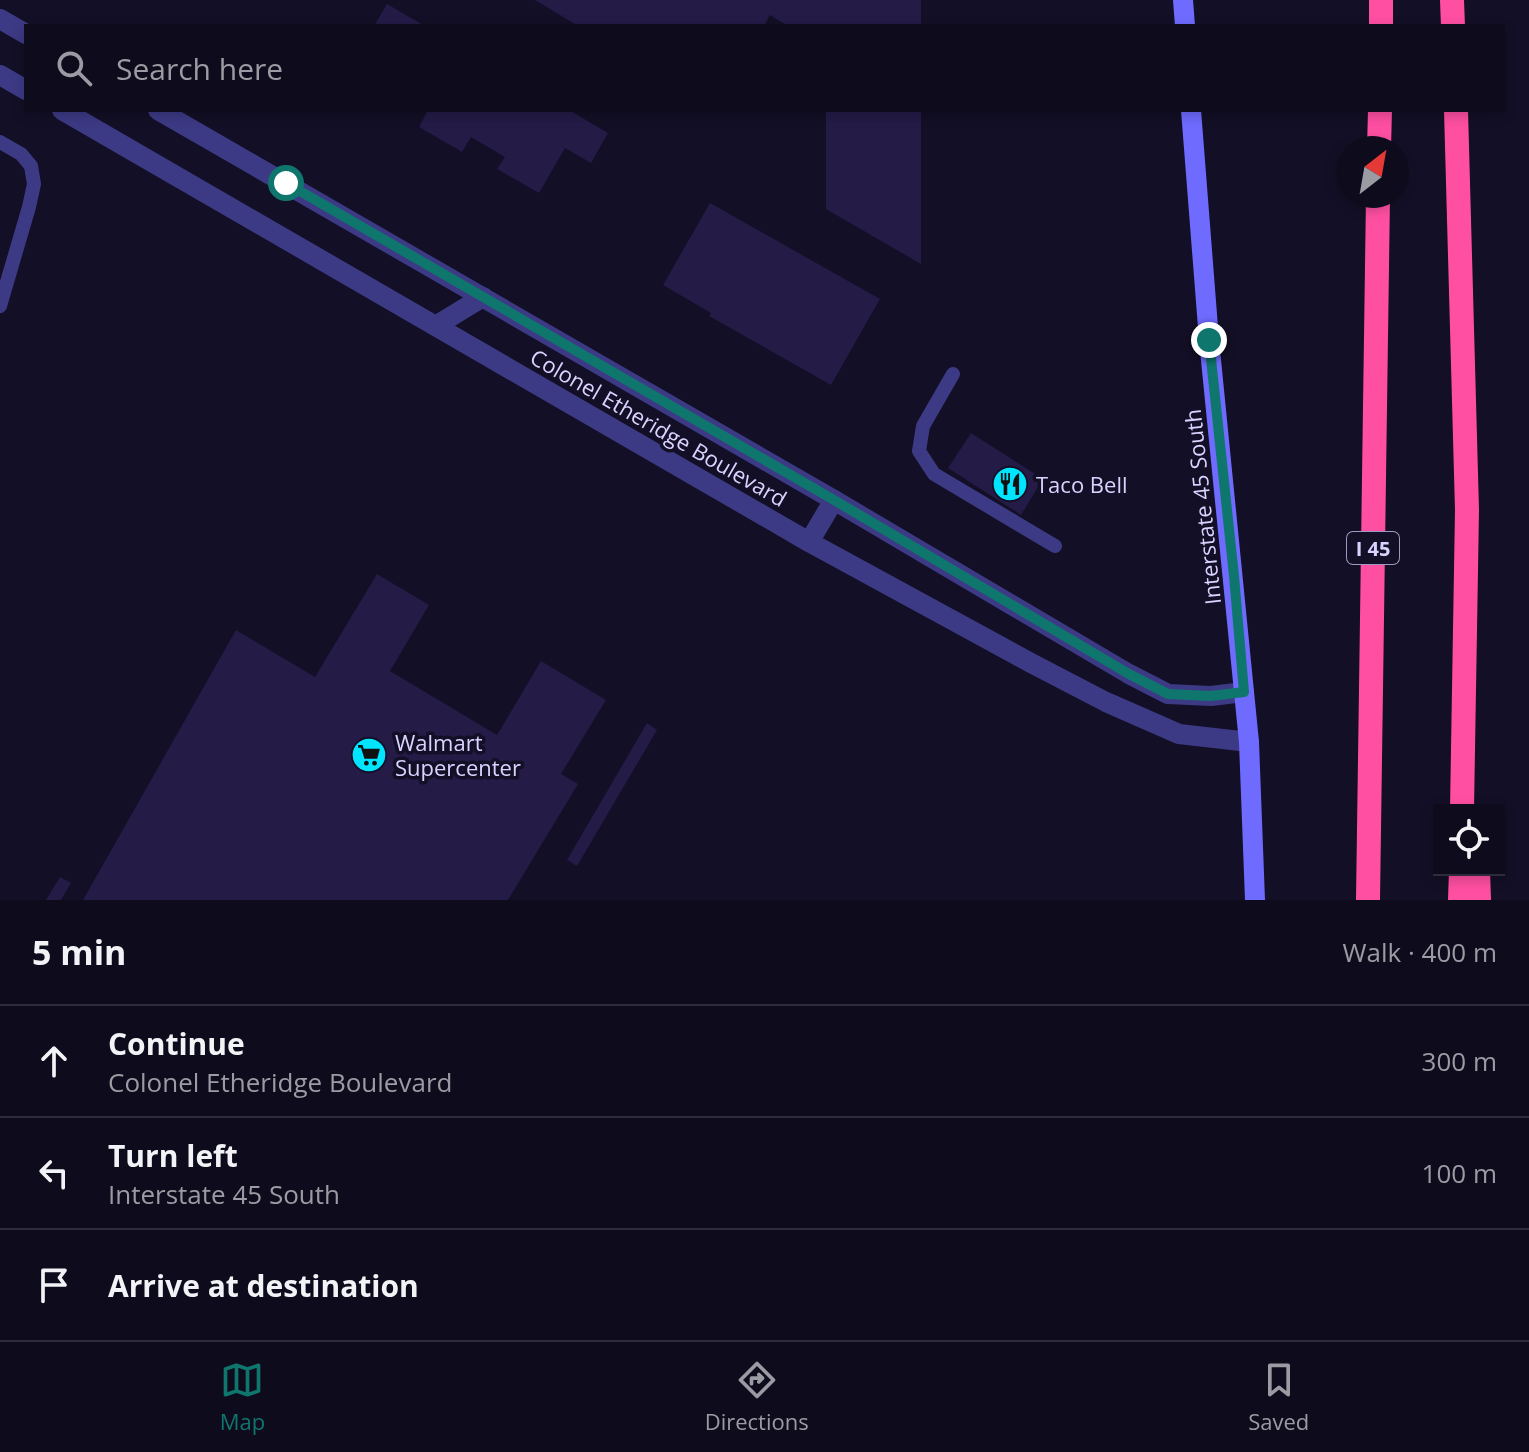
<!DOCTYPE html>
<html lang="en">
<head>
<meta charset="utf-8">
<style>
	:root { --surface:#0e0b1c; --page:#1c1929; --text:#f1f3f6; --muted:#9b9ba3; --line:#2e2b3b; --accent:#0f766e }
	body { margin:0; font-family:"Open Sans",sans-serif; background:var(--page); color:var(--text) }
	.controls { position:absolute; right:24px; bottom:24px; display:grid; overflow:hidden; border-radius:0px; box-shadow:0 4px 12px #0003 }
	.controls button { width:72px; height:72px; display:grid; place-items:center; padding:0; border:0; border-bottom:2px solid var(--line); background:var(--surface); color:var(--text); font:40px sans-serif }
	.compass { position:absolute; left:1337px; top:136px; width:72px; height:72px; border-radius:50%; background:var(--surface); box-shadow:0 4px 12px #0003; rotate:31deg }
	.stop { position:absolute; width:24px; height:24px; margin:-18px; border:6px solid #0f766e; border-radius:50%; background:#fff }
	.stop.end { background:#0f766e; border-color:#fff; box-shadow:0 2px 8px #0008 }
	.list { margin:0; padding:0; list-style:none }
	h2 { display:flex; justify-content:space-between; align-items:center; height:104px; margin:0; padding:0 32px; font-size:34px }
	h2 small { font-size:26px; font-weight:400; color:var(--muted) }
	.list li { display:grid; grid-template-columns:52px 1fr auto; gap:24px; align-items:center; box-sizing:border-box; height:112px; padding:0 32px; border-top:2px solid var(--line) }
	.list b { display:block; font-size:30px; white-space:nowrap }
	.list p { margin:0; font-size:26px; white-space:nowrap; color:var(--muted) }
	.list em { font-size:26px; font-style:normal; color:var(--muted) }
	.icon { flex:none; width:44px; height:44px; fill:none; stroke:currentColor; stroke-width:2; stroke-linecap:round; stroke-linejoin:round }
	.map { position:relative; flex:none; width:1529px; height:900px; overflow:hidden }
	.search { position:absolute; background:var(--surface); box-shadow:0 4px 12px #0003; left:24px; right:24px; top:24px; height:88px; display:flex; align-items:center; gap:20px; box-sizing:border-box; padding:0 28px; border-radius:0px; color:var(--muted); font-size:30px }
	.sheet { height:440px; background:var(--surface) }
	nav { display:flex; justify-content:space-around; align-items:center; box-sizing:border-box; height:112px; border-top:2px solid var(--line); background:var(--surface); font-size:22px; color:var(--muted) }
	nav a { display:grid; justify-items:center; gap:4px }
	nav .on { color:var(--accent) }
	.map>svg:first-child { display:block }
</style>
</head>
<body>
<div class="map">
<svg width="1529" height="900" viewBox="0 0 1529 900">
	<rect width="100%" height="100%" fill="#130f26"/>
	<g fill="#241b47">
		<polygon points="535,0 921,0 921,26 788,26 770,15 764,26 578,26"/>
		<polygon points="387,4 425,26 374,26"/>
		<polygon points="424,110 569,110 608,133 591,163 565,148 539,193 497,169 505,157 471,137 462,152 419,127 427,112"/>
		<polygon points="826,110 921,110 921,264 826,209"/>
		<polygon points="710,203 880,299 831,385 709,316 711,313 663,285"/>
		<polygon points="971,433 1043,479 1021,515 948,468"/>
		<polygon points="377,574 429,605 390,671 497,735 541,661 606,700 561,774 578,784 508,900 83,900 236,630 315,677"/>
		<polygon points="647,723 657,730 577,866 567,860"/>
		<polygon points="60,877 71,883 61,900 46,900"/>
	</g>
	<g fill="none" stroke-linecap="round" stroke-linejoin="round">
		<g stroke="#3d3a85" stroke-width="14">
			<polyline points="0,142 21,154 31,166 34,184 29,207 0,306"/>
			<polyline points="953,374 923,426 919,451 934,474 1055,546"/>
		</g>
		<g stroke="#3d3a85" stroke-width="20">
			<polyline points="0,19 26,34"/>
			<polyline points="0,75 26,90"/>
			<polyline points="62,110 809,542 1031,663 1106,702 1179,734 1249,742"/>
			<polyline points="158,110 834,500 1129,674 1168,694 1211,696 1244,692"/>
			<polyline points="437,325 483,297"/>
			<polyline points="809,542 834,500"/>
		</g>
		<g stroke="#6f6bff" stroke-width="20">
			<polyline points="1183,0 1185,26"/>
			<polyline points="1191,110 1209,340 1249,742 1255,900"/>
		</g>
		<g stroke="#ff4fa3" stroke-width="24">
			<polyline points="1452,0 1453,26"/>
			<polyline points="1381,26 1381,0"/>
			<polyline points="1456,110 1467,510 1462,810"/>
			<polyline points="1379,148 1380,110"/>
			<polyline points="1478,870 1479,900"/>
			<polyline points="1368,900 1378,196"/>
			<polyline points="1460,900 1461,870"/>
		</g>
	</g>
	<g fill="none" stroke-linecap="round" stroke-linejoin="round">
		<polyline stroke="#0f766e" stroke-width="10" points="286,183 834,500 1129,674 1168,694 1211,696 1244,692 1234,576 1209,340"/>
	</g>
	<defs>
		<symbol id="restaurant-disc" viewBox="-11 -11 22 22"><circle r="9.5" fill="#00e5ff" stroke="#130f26"/><path d="M-5-6h1v4h1v-4h1v4h1v-4h1v5L-1.5 .5V6h-2V.5L-5-1ZM5-6V6H3V1.5H1.5Q1.5-4 5-6Z" fill="#111"/></symbol>
		<symbol id="supermarket-disc" viewBox="-11 -11 22 22"><circle r="9.5" fill="#00e5ff" stroke="#130f26"/><path d="M-6-5.5h2.5l.6 2H6L4.5 2H-2.5L-4.4-4H-6ZM-1.5 3.2a1.3 1.3 0 1 0 .1 0ZM3 3.2a1.3 1.3 0 1 0 .1 0Z" fill="#111"/></symbol>
	</defs>
	<g fill-rule="evenodd">
		<use href="#restaurant-disc" x="990" y="464" width="40" height="40"/>
		<use href="#supermarket-disc" x="349" y="735" width="40" height="40"/>
	</g>
	<g text-anchor="middle" dominant-baseline="central" stroke-width="7" stroke-linejoin="round" paint-order="stroke">
		<rect fill="#130f26" stroke="#9e99be" stroke-width="2" x="1347" y="532" width="52" height="32" rx="6"/>
		<g font-size="20" font-weight="bold" fill="#d9d4ff">
			<text x="1373" y="548">I 45</text>
		</g>
		<g font-size="22" fill="#d9d4ff" stroke="#130f26">
			<text transform="translate(659 427) rotate(30)">Colonel Etheridge Boulevard</text>
			<text transform="translate(1202 507) rotate(-96)">Interstate 45 South</text>
		</g>
		<g font-size="22" fill="#d9d4ff" stroke="#130f26" text-anchor="start">
			<text x="1036" y="484">Taco Bell</text>
			<text x="395" y="742">Walmart<tspan x="395" dy="25">Supercenter</tspan></text>
		</g>
	</g>
</svg>
<div class="controls">
<button><svg class="icon" aria-label="locate" viewBox="0 0 24 24"><circle cx="12" cy="12" r="6"/><path d="M12 2v4M12 18v4M2 12h4M18 12h4"/></svg></button>
</div>
<svg class="compass" viewBox="-18 -18 36 36"><path d="M0-13l5 13h-10z" fill="#e53935"/><path d="M0 13l5-13h-10z" fill="#9b9ba3"/></svg>
<div class="stop" style="left:286px;top:183px"></div>
<div class="stop end" style="left:1209px;top:340px"></div>
<div class="search"><svg class="icon" aria-label="search" viewBox="0 0 24 24"><circle cx="10" cy="10" r="6"/><path d="M15 15l6 6"/></svg>Search here</div>
</div>
<section class="sheet">
<h2>5 min<small>Walk · 400 m</small></h2>
<ul class="list">
<li><svg class="icon" aria-label="ahead" viewBox="0 0 24 24"><path d="M12 20V5M6 11l6-6 6 6"/></svg><div><b>Continue</b><p>Colonel Etheridge Boulevard</p></div><em>300 m</em></li>
<li><svg class="icon" aria-label="left" viewBox="0 0 24 24"><path d="M17 20v-9H6M10 6l-5 5 5 5"/></svg><div><b>Turn left</b><p>Interstate 45 South</p></div><em>100 m</em></li>
<li><svg class="icon" aria-label="arrive" viewBox="0 0 24 24"><path d="M6 21V4h12l-3 4 3 4H6"/></svg><div><b>Arrive at destination</b></div></li>
</ul>
</section>
<nav>
<a class="on"><svg class="icon" aria-label="map" viewBox="0 0 24 24"><path d="M3 6l6-2 6 2 6-2v14l-6 2-6-2-6 2zM9 4v14M15 6v14"/></svg>Map</a>
<a><svg class="icon" aria-label="directions" viewBox="0 0 24 24"><path d="M12 3l9 9-9 9-9-9zM9 14v-3h6M13 9l2 2-2 2"/></svg>Directions</a>
<a><svg class="icon" aria-label="saved" viewBox="0 0 24 24"><path d="M7 4h10v16l-5-4-5 4z"/></svg>Saved</a>
</nav>
</body>
</html>
